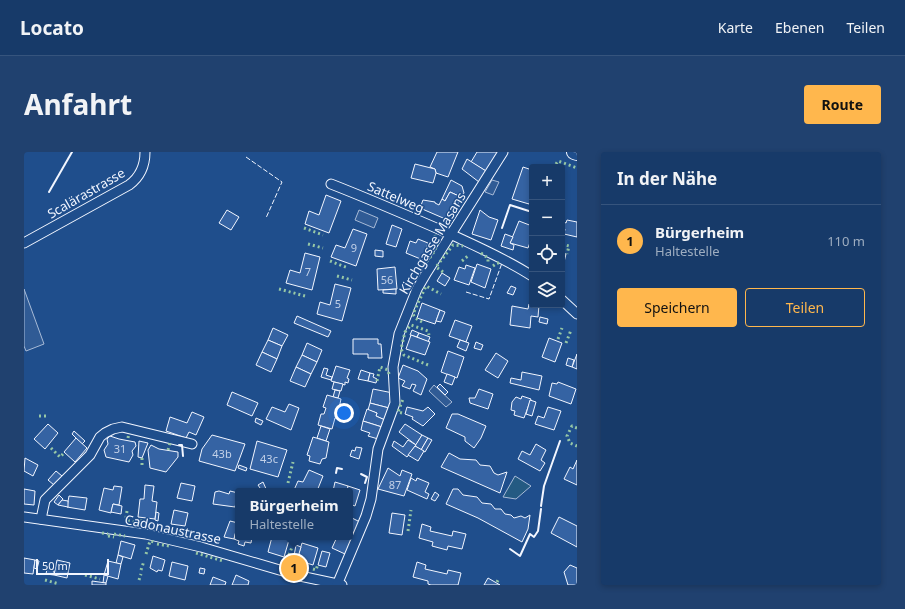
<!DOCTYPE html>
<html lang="de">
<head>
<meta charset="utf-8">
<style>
	:root { --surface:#173a69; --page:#20416f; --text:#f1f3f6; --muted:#9eadc0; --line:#36547d; --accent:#ffb74d }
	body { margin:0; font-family:"Noto Sans",sans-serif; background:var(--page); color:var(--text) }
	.controls { position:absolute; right:12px; top:12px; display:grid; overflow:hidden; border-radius:4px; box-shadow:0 2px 6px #0003 }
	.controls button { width:36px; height:36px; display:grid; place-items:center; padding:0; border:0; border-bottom:1px solid var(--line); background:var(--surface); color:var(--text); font:20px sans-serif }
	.scale { position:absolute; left:12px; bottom:10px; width:73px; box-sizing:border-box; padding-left:4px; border:2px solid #f2f6ff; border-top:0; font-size:11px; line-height:14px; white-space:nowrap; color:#f2f6ff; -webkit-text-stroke:3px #1f4e8c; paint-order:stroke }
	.you { position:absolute; left:320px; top:261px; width:14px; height:14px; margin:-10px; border:3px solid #fff; border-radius:50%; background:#1a73e8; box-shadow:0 0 0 6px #1a73e833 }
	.badge { display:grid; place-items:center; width:26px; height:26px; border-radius:50%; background:var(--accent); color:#111; font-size:13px; font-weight:700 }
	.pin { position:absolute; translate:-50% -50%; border:2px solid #fff; box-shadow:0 1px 4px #0006 }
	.popup { position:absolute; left:211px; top:336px; width:118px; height:52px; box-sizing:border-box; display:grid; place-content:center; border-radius:4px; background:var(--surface); filter:drop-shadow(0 1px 3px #0005); font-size:13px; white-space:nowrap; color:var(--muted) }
	.popup b { font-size:15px; color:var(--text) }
	.popup::after { content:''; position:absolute; left:50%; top:100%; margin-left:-8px; border:8px solid transparent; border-top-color:var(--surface) }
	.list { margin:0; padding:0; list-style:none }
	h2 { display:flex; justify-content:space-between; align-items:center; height:52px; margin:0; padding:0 16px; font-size:17px }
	h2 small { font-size:13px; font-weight:400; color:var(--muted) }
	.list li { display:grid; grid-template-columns:26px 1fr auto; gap:12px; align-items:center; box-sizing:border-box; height:72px; padding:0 16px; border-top:1px solid var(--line) }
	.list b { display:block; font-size:15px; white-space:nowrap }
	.list p { margin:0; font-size:13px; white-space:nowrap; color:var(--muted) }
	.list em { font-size:13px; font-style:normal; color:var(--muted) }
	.actions { display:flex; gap:8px; padding:12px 16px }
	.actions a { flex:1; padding:9px 0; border:1px solid var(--accent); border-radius:4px; text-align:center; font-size:14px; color:var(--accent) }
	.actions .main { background:var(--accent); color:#111 }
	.icon { flex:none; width:22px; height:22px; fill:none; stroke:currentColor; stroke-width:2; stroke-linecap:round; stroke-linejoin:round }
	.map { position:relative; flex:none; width:553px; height:433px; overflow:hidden; border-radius:4px }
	header { display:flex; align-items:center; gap:24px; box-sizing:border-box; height:56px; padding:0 20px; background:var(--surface); border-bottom:1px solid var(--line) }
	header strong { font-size:19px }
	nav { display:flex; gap:22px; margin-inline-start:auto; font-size:14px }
	.intro { display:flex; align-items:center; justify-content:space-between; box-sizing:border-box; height:96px; padding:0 24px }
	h1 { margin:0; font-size:28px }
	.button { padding:10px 18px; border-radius:4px; background:var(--accent); color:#111; font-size:14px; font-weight:700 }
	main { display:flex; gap:24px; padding:0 24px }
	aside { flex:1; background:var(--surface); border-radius:4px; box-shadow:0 2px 6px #0003 }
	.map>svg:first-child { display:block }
</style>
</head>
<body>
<header>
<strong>Locato</strong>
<nav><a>Karte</a><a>Ebenen</a><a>Teilen</a></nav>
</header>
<div class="intro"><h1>Anfahrt</h1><a class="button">Route</a></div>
<main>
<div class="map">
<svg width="553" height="433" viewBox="0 0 553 433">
	<rect width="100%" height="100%" fill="#1f4e8c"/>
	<polygon fill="#245a82" stroke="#a8bbd7" points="491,324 507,334 492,347 479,345"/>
	<g fill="#305b95" stroke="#a8bbd7">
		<polygon points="468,28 475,30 469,43 461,40"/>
		<polygon points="335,58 354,66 350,76 331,68"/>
		<polygon points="0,137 20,192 2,199 0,194"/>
		<polygon points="410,233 428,250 422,255 405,239"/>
	</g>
	<g fill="#3563a3" stroke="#f2f6ff">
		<polygon points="413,0 434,0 424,25 412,21 411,17 406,15"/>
		<polygon points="453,0 475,0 462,19 447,10"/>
		<polygon points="443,7 462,19 455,30 438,17"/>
		<polygon points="391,12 411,17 412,21 409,31 387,26"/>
		<polygon points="499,15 508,18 508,45 505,52 488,47"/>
		<polygon points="427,28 438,34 440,41 437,45 426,40 421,49 418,47"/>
		<polygon points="426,40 437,45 426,69 396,56 399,48 411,50 411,51 415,53 418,47 421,49"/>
		<polygon points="302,43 317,49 305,81 281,72 285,59 295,63"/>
		<polygon points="203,58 215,65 207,78 195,71"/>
		<polygon points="456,58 465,65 474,68 467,88 448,82"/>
		<polygon points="543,68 553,70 553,85 540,82 541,77 538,76 540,70 542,71"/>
		<polygon points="495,69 508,74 508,85 504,96 486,91"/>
		<polygon points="368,73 378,77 372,95 362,92"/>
		<polygon points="329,77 343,82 332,114 307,105 312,93 321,96"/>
		<polygon points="481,82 489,85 486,91 490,93 489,98 477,94"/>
		<polygon points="394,87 404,91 399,108 382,101 386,89 392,91"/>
		<polygon points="351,98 359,99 359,105 351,104"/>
		<polygon points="281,101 296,105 288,138 262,131 266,118 276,121"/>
		<polygon points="538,101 542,102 538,118"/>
		<polygon points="453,112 467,117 461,136 447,130"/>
		<polygon points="442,113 451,116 445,133 430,128 435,115 441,117"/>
		<polygon points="371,115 373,137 354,138 353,117"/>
		<polygon points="418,121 426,126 421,134 413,129"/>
		<polygon points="311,132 327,136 318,169 293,162 296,150 306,153"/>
		<polygon points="487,134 492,136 489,143 483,141"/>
		<polygon points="372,137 372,142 359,141 359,138"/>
		<polygon points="398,151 416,158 411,172 393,166"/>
		<polygon points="505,152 515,153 514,165 507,164 506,176 486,173 488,154 504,157"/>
		<polygon points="416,158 421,160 417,170 412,169"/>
		<polygon points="273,164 307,179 304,185 270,171"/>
		<polygon points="516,165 524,167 523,172 515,170"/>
		<polygon points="431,168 448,174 442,190 425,184"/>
		<polygon points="249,176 264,183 258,194 244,188"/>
		<polygon points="388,178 395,181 393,185 386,183"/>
		<polygon points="395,181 406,185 404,190 393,185"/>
		<polygon points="387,183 406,190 401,203 382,197"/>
		<polygon points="525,186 538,191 531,210 518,205"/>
		<polygon points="329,187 354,187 354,192 357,192 358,206 344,206 344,202 329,202"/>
		<polygon points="244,188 258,194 253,207 238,200"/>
		<polygon points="436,188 445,191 442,199 433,195"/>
		<polygon points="452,190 459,193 457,198 450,196"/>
		<polygon points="283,191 298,198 293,210 278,203"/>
		<polygon points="424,199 440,205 433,226 417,220"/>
		<polygon points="238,200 253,207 247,220 232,213"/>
		<polygon points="472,201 484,209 474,226 461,218"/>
		<polygon points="553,202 553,217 548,215"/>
		<polygon points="278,203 293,210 287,222 272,215"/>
		<polygon points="544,206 550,208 548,215 542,213"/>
		<polygon points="379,213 394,219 403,227 397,243 389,239 392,233 388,232 386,237 378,234 381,229 374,226"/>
		<polygon points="312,214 326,218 323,226 325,227 324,231 321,230 321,233 307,229"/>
		<polygon points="272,215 287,222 281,235 266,229"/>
		<polygon points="300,216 304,217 302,223 308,225 307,228 297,225"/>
		<polygon points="337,218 346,221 344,229 334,227"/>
		<polygon points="498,220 518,224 515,238 486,231 487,226 497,228"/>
		<polygon points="346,221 350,222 349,225 353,227 352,231 344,229"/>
		<polygon points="423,222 431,225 428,233 420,230"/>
		<polygon points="310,230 319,232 317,239 308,237"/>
		<polygon points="534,230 552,237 547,252 525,244 528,231 533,232"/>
		<polygon points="416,232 424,240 421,243 413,235"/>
		<polygon points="349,237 369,241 365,256 346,251"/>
		<polygon points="455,237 469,242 464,257 446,251 445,246 451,246"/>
		<polygon points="311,238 316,239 314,246 309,245"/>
		<polygon points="208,240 234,251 228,264 203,253"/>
		<polygon points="303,243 317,247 313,266 311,266 308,277 294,273 297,262 300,262 302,256 299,255"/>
		<polygon points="498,244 507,247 500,266 490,263 491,259 487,258 488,250 492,245 497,247"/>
		<polygon points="506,248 512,250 508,264 502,262"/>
		<polygon points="346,251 365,256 361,268 352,264 353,261 344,258"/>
		<polygon points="265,252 275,256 267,278 242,267 248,255 261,260"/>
		<polygon points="383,255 399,259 404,255 411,262 399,274 388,267 389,265 381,262"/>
		<polygon points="524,255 537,259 530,278 511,272 514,264 520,266"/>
		<polygon points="343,257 353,261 352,264 361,268 358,275 339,269"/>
		<polygon points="168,260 180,265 172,283 165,280 162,286 142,279 146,265 163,271"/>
		<polygon points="428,262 434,262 462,274 457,286 450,296 441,289 441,285 422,276"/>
		<polygon points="232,266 239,269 237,273 231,270"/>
		<polygon points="339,269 358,275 354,287 344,284 346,281 337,278"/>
		<polygon points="24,272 34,281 21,297 10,287"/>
		<polygon points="381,272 398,283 392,293 375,280"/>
		<polygon points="297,274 306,277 302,289 293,286"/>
		<polygon points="50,279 61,289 58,292 48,282"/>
		<polygon points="188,283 221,292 211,319 175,309 178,297"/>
		<polygon points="398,283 404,286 397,298 391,294"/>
		<polygon points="86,284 95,287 111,290 112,294 108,299 109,303 105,310 82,305 80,298 84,292 83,287"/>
		<polygon points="289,285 305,290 302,306 298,307 296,312 285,309 286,304 283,303"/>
		<polygon points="52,286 63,296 51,310 40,300"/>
		<polygon points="404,286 408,288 401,300 397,298"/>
		<polygon points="384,288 392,293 383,305 368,294 370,289 379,295"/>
		<polygon points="115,289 124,291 118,306 114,305"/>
		<polygon points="233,289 263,298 254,325 226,317"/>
		<polygon points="512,292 522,298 517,308 521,311 516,319 494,307 498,299 506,303"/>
		<polygon points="127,293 135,297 154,300 154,305 142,320 126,316 124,298"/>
		<polygon points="391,294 400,299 394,309 384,303"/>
		<polygon points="332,295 338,296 335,307 326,304 328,298 331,299"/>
		<polygon points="425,301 436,307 452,308 456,313 466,314 470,321 474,323 483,320 476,341 417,315"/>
		<polygon points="1,306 14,313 9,324 0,319"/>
		<polygon points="553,308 553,333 540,327 546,315 549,317"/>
		<polygon points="215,313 223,316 222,319 214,316"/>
		<polygon points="364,316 376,324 378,318 388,322 380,344 354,337"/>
		<polygon points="285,318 299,324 293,339 270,338 274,329 279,330"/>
		<polygon points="32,319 38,324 30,333 24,328"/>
		<polygon points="387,326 392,329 393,326 405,331 401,340 405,342 403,347 383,338"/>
		<polygon points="239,330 243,339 238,339 234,333"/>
		<polygon points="311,330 324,334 323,339 309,339"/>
		<polygon points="157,331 171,334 168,349 153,346"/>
		<polygon points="121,333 130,334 128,349 133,350 131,367 114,365 116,347 120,347"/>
		<polygon points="90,334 98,335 95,353 89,352 87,361 75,358 80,336 89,338"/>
		<polygon points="324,334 336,338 331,354 326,352 326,339 323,339"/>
		<polygon points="0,337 11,339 10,353 0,352"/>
		<polygon points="429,337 434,337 439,343 453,345 458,351 467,352 471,357 477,357 481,362 487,363 490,366 497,364 501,366 506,363 504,377 498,390 454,366 422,352"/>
		<polygon points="195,339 205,342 206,339 214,341 211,355 189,352 191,340"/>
		<polygon points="411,340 415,343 411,349 407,347"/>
		<polygon points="35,343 39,347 34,353 30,350"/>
		<polygon points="45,344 63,346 61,358 43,355"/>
		<polygon points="38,348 44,349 44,355 34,353"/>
		<polygon points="89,352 98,354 97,362 87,360"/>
		<polygon points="150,358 164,361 161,374 147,372"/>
		<polygon points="132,360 135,361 134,369 131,368"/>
		<polygon points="368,361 381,363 378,383 365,381"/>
		<polygon points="326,365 336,370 331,381 326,379"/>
		<polygon points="535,365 553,374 553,395 527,381"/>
		<polygon points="206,369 214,371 210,387 200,385"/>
		<polygon points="214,371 214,385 228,385 227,391 221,390 220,394 214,392 215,389 210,387"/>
		<polygon points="398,372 407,375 406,379 428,384 429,379 442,382 438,397 424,394 423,398 408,394 409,390 395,386"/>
		<polygon points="326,379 331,381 321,402 308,396 313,385 326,385"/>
		<polygon points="248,385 265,388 260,405 244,400"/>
		<polygon points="97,389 111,393 107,407 94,403"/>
		<polygon points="278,391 294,396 289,413 273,408"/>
		<polygon points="272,393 277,395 274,405 270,404"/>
		<polygon points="298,399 306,401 302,415 294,413"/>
		<polygon points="94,403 99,405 97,412 92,411"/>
		<polygon points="129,404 141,408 138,419 134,418 133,420 126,416"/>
		<polygon points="0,406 11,408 9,422 0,421"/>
		<polygon points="11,408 15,409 13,417 10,416"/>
		<polygon points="33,408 46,411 43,426 30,423"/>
		<polygon points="84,409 97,412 94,427 80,423"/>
		<polygon points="148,410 164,414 161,428 145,424"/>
		<polygon points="393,410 402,413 401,417 423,422 424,418 437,421 434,433 407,433 404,432 404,429 389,425"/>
		<polygon points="546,413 553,416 553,433 544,433 540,420"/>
		<polygon points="176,416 181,417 180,422 175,421"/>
		<polygon points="23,417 30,419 30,423 22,422"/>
		<polygon points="80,423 84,424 82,431 79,431"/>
		<polygon points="212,423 225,429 224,433 208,433"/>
		<polygon points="189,425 202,430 201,433 186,433"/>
		<polygon points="464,426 476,433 460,433"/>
		<polygon points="68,429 82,431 82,433 68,433"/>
	</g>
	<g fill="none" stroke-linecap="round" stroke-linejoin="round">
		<defs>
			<g id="street">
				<path d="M307,32C348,48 387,65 426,82C454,95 482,107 508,124"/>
				<path d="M0,91L105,33C116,25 121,14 121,0"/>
				<polyline points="538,148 553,162"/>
				<polyline points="0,365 122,382 177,395 276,424 318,433"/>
				<polyline points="17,367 21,348 66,303 76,285 81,281 89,277 98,275 168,292"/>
				<polyline points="313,433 342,364 347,347 354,297 371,251 369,215 375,182 393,137 403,120 479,0"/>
			</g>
			<polyline id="primary" points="550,0 553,1"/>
		</defs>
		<use href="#street" stroke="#f2f6ff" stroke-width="11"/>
		<use href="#primary" stroke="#f2f6ff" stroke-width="16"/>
		<use href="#street" stroke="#1f4e8c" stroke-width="9"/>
		<use href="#primary" stroke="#1f4e8c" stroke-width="14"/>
		<g stroke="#97c8a6" stroke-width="3" stroke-dasharray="2 3" stroke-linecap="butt">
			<polyline points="532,12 534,9 553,16"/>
			<polyline points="280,76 299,83"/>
			<polyline points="284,92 299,96"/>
			<polyline points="538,92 545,94 543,102"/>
			<polyline points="457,101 464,106 464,111"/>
			<polyline points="306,109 324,116"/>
			<polyline points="438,109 445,103"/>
			<polyline points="469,114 473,111 478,111"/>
			<path d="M394,115C404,111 411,100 414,90L411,83"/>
			<polyline points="419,120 412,115 429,93 439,94"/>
			<polyline points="313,124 328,128"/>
			<polyline points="255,137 281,144"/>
			<polyline points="398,170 391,166 389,162 402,134 417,142"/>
			<polyline points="534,187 538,176"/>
			<polyline points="542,191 547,178"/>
			<polyline points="404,213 380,203 377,197 381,180 387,173 404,179 405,183"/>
			<polyline points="353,229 356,215 364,218 365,222"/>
			<polyline points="378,261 374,260 379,247"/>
			<polyline points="15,264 24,264"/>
			<polyline points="553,276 548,274 543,284 546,291 553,294"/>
			<polyline points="104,286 105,281"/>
			<polyline points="27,296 36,305 39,302"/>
			<polyline points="144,298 146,291"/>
			<polyline points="118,306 118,313"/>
			<polyline points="264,331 269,310"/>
			<polyline points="103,359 102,366 105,369 117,371 117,366"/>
			<polyline points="384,379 387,358"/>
			<polyline points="78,381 84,382"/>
			<polyline points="90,382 101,384"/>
			<polyline points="84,384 90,385"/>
			<polyline points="133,392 145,394"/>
			<polyline points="172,401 199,409"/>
			<polyline points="122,402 126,389 130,390"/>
			<polyline points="265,403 268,395"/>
			<polyline points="289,417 292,418 294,412"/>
			<polyline points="117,418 120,409"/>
			<polyline points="61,423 76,427"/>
			<polyline points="21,428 35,432"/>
			<polyline points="115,428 117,422"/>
			<polyline points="473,430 475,426"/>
		</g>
		<g stroke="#f2f6ff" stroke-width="1" stroke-dasharray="5 2" stroke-linecap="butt">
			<polyline points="222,5 258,30 242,66"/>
			<polyline points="442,140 465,147 478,111"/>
		</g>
		<g stroke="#f2f6ff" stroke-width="2">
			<polyline points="25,40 48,0"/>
			<polyline points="478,76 486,53 508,60"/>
			<polyline points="155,293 158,293 159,304"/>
			<polyline points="312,321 313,316 318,317"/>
			<polyline points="337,322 343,325 341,331"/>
			<polyline points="517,354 520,334 536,289"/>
			<polyline points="486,397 496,404 506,382 510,385 514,379 517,357"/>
		</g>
	</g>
	<g text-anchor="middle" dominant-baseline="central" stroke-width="3" stroke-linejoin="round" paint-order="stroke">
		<g font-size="11" fill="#c3d1e8">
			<text x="330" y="95">9</text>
			<text x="284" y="119">7</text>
			<text x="363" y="127">56</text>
			<text x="314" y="151">5</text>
			<text x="96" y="296">31</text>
			<text x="198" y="301">43b</text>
			<text x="245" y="306">43c</text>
			<text x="371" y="332">87</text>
		</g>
		<g font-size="13" fill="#f2f6ff" stroke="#1f4e8c">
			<text transform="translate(62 41) rotate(-30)">Scalärastrasse</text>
			<text transform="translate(372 45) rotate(23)">Sattelweg</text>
			<text transform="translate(408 91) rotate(-59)">Kirchgasse Masans</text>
			<text transform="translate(149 377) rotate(12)">Cadonaustrasse</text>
		</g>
	</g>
</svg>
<div class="controls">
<button>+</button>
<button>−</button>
<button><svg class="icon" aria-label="locate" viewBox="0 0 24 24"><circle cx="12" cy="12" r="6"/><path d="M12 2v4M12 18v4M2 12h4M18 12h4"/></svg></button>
<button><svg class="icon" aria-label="layers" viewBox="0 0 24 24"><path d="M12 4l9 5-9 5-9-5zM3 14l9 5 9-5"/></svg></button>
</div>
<div class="scale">50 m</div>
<div class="you"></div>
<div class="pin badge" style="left:270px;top:416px">1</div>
<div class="popup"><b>Bürgerheim</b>Haltestelle</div>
</div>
<aside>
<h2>In der Nähe<small></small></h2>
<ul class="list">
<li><span class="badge">1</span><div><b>Bürgerheim</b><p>Haltestelle</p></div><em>110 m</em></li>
</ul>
<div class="actions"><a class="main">Speichern</a><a>Teilen</a></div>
</aside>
</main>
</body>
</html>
